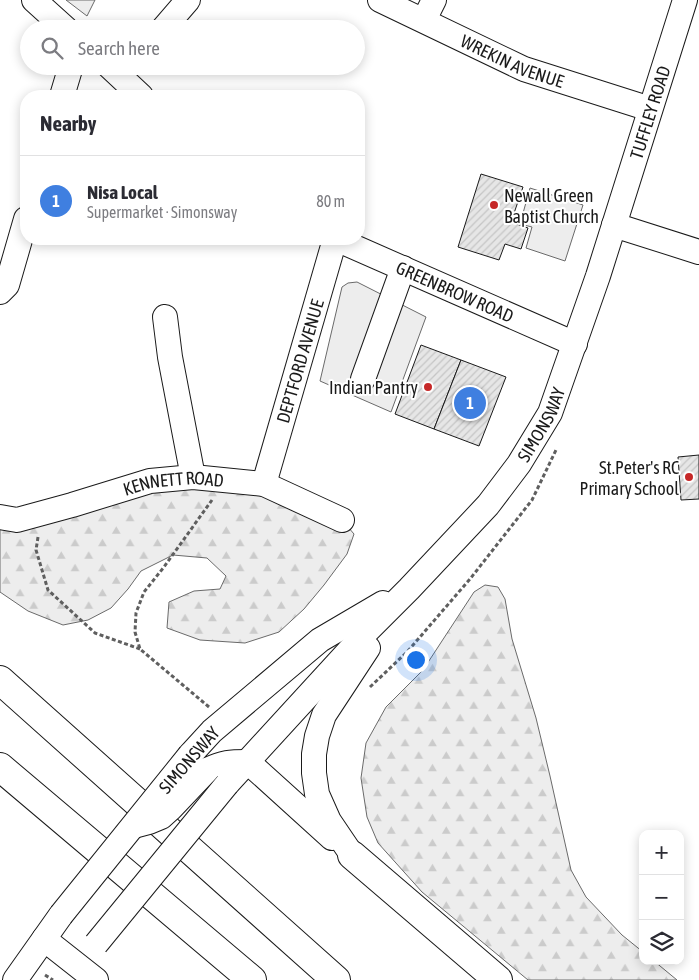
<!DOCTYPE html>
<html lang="en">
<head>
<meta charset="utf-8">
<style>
	:root { --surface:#fff; --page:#f2f2f3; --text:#2b2b33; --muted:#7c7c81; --line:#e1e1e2; --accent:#111827 }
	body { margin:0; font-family:"Asap Condensed",sans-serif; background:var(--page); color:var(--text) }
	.controls { position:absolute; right:15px; bottom:15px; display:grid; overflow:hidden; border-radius:10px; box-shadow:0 2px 12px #0003 }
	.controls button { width:45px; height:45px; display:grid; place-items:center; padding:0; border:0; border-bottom:1px solid var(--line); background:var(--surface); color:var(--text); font:25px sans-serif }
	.you { position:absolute; left:415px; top:659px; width:18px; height:18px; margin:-12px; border:4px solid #fff; border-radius:50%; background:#1a73e8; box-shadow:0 0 0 8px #1a73e833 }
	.badge { display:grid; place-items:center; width:32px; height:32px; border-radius:50%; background:var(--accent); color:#fff; font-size:16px; font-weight:700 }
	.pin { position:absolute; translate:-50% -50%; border:2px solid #fff; box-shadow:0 1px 5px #0006 }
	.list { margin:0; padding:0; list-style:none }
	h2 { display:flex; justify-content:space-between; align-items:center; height:65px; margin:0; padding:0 20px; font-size:21px }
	h2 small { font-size:16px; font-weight:400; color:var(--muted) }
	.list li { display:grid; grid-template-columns:32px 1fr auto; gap:15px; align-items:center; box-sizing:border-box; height:90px; padding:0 20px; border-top:1px solid var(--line) }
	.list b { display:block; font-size:19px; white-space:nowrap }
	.list p { margin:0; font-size:16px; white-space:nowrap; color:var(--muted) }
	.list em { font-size:16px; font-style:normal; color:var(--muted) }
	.icon { flex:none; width:28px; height:28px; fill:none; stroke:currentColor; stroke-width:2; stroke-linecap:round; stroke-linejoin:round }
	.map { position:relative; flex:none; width:699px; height:980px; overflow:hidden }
	.search { position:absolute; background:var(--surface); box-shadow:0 2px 12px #0003; left:20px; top:20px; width:345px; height:55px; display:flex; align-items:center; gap:12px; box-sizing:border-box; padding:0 18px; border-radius:28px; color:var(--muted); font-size:19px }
	.panel { position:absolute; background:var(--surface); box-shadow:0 2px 12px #0003; left:20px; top:90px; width:345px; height:155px; border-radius:20px }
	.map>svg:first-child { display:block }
</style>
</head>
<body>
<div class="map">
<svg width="699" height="980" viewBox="0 0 699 980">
	<defs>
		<pattern id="forest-firs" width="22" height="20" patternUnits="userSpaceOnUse" patternTransform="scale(1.25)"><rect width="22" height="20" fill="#ededed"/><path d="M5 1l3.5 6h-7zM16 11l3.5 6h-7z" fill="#cbcbcb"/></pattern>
		<pattern id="park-tufts" width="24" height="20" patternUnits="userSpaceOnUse" patternTransform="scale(1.25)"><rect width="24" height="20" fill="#ededed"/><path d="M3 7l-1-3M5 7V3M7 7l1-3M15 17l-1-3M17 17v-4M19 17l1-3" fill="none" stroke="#cbcbcb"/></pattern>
		<pattern id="building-hatch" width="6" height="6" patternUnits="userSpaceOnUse" patternTransform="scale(1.25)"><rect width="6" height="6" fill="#e6e6e6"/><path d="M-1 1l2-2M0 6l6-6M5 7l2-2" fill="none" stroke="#c5c5c5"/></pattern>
	</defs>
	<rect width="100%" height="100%" fill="#fff"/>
	<g fill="url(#forest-firs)" stroke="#6a6a6a">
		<polygon points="150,481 264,484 342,520 354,534 347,554 324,585 304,609 279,632 245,643 200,640 167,628 169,602 194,591 220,589 226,576 207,558 173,555 141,571 128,589 111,608 88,620 63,625 28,611 0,592 0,517"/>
		<polygon points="485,585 498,587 505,599 512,639 536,718 550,776 571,870 586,897 622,935 643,952 643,961 654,961 677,980 528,980 422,892 378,843 367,817 361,778 366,743 386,707 423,670 474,592"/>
	</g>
	<polygon fill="url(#park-tufts)" stroke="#6a6a6a" points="66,0 95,0 87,16"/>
	<g fill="#ededed" stroke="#6a6a6a">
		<polygon points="530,188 583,205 565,261 526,248 532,227 520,224"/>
		<polygon points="357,282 426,317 391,412 320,381 342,287 348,283"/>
	</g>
	<g fill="url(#building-hatch)" stroke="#1a1a1a">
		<polygon points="481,174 523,187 511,222 528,228 521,249 505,244 499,260 458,247"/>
		<polygon points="421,345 461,360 434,429 395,414"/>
		<polygon points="461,360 506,377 479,446 434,429"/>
		<polygon points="699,455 699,499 681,500 678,457"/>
	</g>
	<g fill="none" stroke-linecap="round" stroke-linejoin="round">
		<defs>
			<g id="minor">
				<polyline points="34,0 66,29"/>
				<path id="s1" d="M380,0L524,69L650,109"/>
				<polyline points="424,20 434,0"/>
				<polyline points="163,29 188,0"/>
				<polyline points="109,66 141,96"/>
				<polyline points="62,96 71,66"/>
				<polyline points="614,225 699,252"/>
				<path id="s2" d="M336,239L575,344"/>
				<polyline points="0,292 7,285 26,219"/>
				<polyline points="165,317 170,357 193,477"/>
				<polyline points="363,379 403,268"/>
				<path id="s3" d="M264,484L335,239"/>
				<path id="s4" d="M0,517L17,520L72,505L150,481L193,477L264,484L342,520"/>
				<polyline points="190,755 212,731 320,640 383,603"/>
				<path d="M207,770C223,762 230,762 248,762L332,838"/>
				<path id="s5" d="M227,784L369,629L409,589L488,505L519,464L550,413L598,276L685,0"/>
				<polyline points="352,855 329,821 317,794 314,773 314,754 317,736 324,715 368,648"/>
				<polyline points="44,939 96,980"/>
				<polyline points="15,980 61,915"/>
			</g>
			<g id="highway">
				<polyline points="0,680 336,980"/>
				<polyline points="0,767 252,980"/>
				<polyline points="352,855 498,980"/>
			</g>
		</defs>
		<use href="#minor" stroke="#1a1a1a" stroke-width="26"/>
		<use href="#highway" stroke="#1a1a1a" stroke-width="30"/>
		<g stroke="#5f5f5f" stroke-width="3" stroke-dasharray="4 2.5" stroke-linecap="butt">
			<polyline points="38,537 36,550 48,590 95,633 140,649"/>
			<polyline points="370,687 407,652 470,579 532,500 556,450"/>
			<polyline points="209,707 140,649 135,632 136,613 144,592 164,567 212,500"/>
			<polyline points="45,975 53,980"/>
		</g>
		<use href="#minor" stroke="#fff" stroke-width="24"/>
		<use href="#highway" stroke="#fff" stroke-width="28"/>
		<defs>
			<g id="minor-bridge">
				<polyline points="134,826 149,822 161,817 171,808 207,770"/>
				<polyline points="61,915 190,755"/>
				<polyline points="96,944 227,784"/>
			</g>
		</defs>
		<use href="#minor-bridge" stroke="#1a1a1a" stroke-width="26" stroke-linecap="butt"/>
		<use href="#minor-bridge" stroke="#fff" stroke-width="24"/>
	</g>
	<g fill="#c62828" stroke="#fff" stroke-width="2">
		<circle cx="494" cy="205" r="5"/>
		<circle cx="428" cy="387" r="5"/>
		<circle cx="689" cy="477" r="5"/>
	</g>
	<g text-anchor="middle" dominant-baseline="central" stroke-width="4" stroke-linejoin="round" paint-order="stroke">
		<g font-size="18" fill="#1a1a1a" stroke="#fff">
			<text stroke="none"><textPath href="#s1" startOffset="146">WREKIN AVENUE</textPath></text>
			<text stroke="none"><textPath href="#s5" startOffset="810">TUFFLEY ROAD</textPath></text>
			<text stroke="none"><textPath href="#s2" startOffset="130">GREENBROW ROAD</textPath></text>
			<text stroke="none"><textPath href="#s3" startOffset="128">DEPTFORD AVENUE</textPath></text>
			<text stroke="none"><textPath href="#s5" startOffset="479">SIMONSWAY</textPath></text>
			<text stroke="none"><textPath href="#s4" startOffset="179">KENNETT ROAD</textPath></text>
			<text transform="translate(189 760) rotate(-49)">SIMONSWAY</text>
		</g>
		<g font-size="18" fill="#1a1a1a" stroke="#fff" text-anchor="end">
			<text x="504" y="195" text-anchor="start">Newall Green<tspan x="504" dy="21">Baptist Church</tspan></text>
			<text x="418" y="387">Indian Pantry</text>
			<text x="679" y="467">St.Peter's RC<tspan x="679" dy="21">Primary School</tspan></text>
		</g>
	</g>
</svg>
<div class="controls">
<button>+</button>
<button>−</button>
<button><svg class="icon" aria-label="layers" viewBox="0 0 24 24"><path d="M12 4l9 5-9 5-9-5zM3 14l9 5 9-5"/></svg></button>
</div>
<div class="you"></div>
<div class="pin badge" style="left:470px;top:403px;background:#3f7fe0">1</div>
<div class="search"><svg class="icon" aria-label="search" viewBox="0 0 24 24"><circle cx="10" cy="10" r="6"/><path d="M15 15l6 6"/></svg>Search here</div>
<section class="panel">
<h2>Nearby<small></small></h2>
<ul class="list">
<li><span class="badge" style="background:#3f7fe0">1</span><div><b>Nisa Local</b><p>Supermarket · Simonsway</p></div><em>80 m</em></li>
</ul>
</section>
</div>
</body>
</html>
